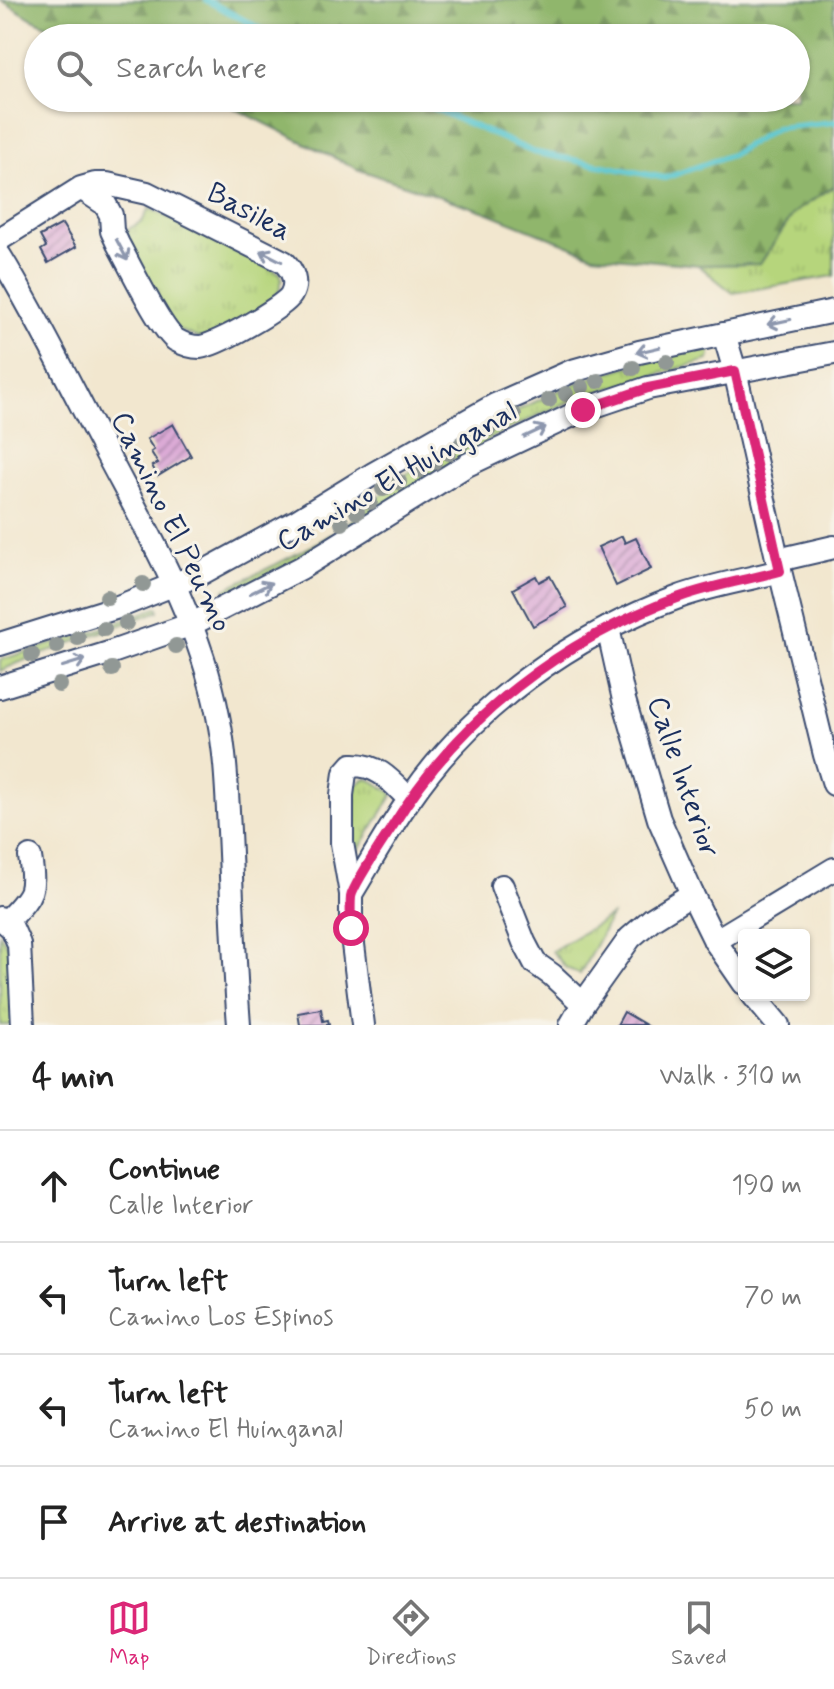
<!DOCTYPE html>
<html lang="en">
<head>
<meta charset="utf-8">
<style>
	:root { --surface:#fff; --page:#f6f6f6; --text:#222; --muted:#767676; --line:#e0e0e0; --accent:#db2777 }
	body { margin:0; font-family:Mynerve,sans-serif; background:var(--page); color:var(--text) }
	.controls { position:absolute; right:24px; bottom:24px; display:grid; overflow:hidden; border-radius:8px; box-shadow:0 2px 6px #0004 }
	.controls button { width:72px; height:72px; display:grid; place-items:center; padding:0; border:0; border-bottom:2px solid var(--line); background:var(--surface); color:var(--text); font:40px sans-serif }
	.stop { position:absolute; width:24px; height:24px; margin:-18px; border:6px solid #db2777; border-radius:50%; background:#fff }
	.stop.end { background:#db2777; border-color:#fff; box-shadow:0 2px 8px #0008 }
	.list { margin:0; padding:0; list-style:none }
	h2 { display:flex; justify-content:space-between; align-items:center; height:104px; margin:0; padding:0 32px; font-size:34px }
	h2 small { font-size:26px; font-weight:400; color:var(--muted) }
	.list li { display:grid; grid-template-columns:52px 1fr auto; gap:24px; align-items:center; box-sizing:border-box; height:112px; padding:0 32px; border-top:2px solid var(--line) }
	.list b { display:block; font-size:30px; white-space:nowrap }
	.list p { margin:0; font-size:26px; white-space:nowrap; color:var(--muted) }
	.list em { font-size:26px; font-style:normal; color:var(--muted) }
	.icon { flex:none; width:44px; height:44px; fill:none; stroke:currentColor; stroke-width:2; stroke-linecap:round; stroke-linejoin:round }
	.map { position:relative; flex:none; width:834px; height:1025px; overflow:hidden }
	.search { position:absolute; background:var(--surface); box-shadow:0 2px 6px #0004; left:24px; right:24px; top:24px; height:88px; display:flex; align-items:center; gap:20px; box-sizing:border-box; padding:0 28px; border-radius:44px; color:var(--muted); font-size:30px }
	.sheet { height:552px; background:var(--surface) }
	nav { display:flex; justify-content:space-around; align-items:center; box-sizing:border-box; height:112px; border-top:2px solid var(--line); background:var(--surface); font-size:22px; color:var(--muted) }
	nav a { display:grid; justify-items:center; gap:4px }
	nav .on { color:var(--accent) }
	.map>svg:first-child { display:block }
</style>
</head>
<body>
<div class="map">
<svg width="834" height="1025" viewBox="0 0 834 1025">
	<defs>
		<pattern id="grass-tufts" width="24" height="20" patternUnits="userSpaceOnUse" patternTransform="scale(2)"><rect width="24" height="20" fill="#b6d57c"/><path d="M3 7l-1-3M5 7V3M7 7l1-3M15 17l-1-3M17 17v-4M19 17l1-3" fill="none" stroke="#9cb76e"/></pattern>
		<pattern id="forest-firs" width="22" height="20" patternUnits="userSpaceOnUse" patternTransform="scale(2)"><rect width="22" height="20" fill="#90b66c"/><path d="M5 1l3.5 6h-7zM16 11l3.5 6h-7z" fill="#75945c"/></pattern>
		<pattern id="building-hatch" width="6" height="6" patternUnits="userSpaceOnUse" patternTransform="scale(2)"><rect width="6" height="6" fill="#dbaad6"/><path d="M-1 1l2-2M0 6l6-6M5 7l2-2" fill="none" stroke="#b18bb1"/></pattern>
	</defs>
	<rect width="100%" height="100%" fill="#f7f3e8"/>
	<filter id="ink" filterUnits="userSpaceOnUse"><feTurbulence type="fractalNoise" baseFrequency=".0125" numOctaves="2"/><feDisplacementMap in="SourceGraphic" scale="16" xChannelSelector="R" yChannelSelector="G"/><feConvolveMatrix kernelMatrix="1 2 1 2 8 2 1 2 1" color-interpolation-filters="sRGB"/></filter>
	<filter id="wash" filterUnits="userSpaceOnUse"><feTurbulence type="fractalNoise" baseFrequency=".006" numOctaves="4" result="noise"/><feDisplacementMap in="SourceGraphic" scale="32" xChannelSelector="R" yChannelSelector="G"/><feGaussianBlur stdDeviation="1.8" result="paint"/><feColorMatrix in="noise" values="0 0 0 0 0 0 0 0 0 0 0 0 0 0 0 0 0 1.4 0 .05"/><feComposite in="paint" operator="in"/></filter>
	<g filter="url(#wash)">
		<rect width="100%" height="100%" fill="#f2e7cf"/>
		<g fill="url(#grass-tufts)" stroke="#68826d" stroke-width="2">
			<polygon points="834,186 834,276 733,293 698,265 760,264 794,213"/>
			<polygon points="149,208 280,273 282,279 278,294 268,305 212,336 198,338 169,326 122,232 142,222"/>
			<path d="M706,347L710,352V357L708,360L579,397L500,433L294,561L228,593L225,589C266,569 307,551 344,526C365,511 383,490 405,475C449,446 506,415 554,393C602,371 655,359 706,347Z"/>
			<polygon points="158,607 159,611 25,660 0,671 0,660 92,632"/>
			<polygon points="365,778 375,782 393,794 353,859 355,796 357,785"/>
			<polygon points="611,916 580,974 566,968 552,951"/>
			<polygon points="0,934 9,948 16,1025 0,1025"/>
		</g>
		<polygon fill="url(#forest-firs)" stroke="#567265" stroke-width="2" points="1,0 834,0 834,186 794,213 760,264 698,265 593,255 486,212 357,169 214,98 796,98 796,38 75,38 31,18"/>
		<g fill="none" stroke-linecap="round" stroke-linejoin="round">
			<g stroke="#59c6cf" stroke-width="6">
				<polyline points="206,0 278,38"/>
				<polyline points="410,98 533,152 665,178 731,155 776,128 834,122"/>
			</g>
		</g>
		<g id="blocks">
			<g fill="url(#building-hatch)">
				<polygon points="62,224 76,247 48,263 41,250 46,247 40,236"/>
				<polygon points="173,424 191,456 158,476 152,466 158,463 151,452 154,450 147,439"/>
				<polygon points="622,536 625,543 636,538 651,569 616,586 598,547"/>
				<polygon points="536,576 539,582 550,576 567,607 533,626 513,589"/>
				<polygon points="321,1009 323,1021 328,1020 329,1025 300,1025 298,1013"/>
				<polygon points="624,1012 646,1025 617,1025"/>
			</g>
		</g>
	</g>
	<g filter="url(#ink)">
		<use href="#blocks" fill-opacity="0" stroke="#3b4b6f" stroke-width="2"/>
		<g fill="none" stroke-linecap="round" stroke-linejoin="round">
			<defs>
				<g id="street">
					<path d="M0,239L81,188L95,184H107L147,193L284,262C293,271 298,283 291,295C283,308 215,346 200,347C192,347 183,344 176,340C161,330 129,264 118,244L112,231L111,215L105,204L81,188"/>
					<path d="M0,256C37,316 68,381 101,443C147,531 199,617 218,716C226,754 227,792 229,831C232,896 234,960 239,1025"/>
					<polyline points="724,334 735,371 780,571 825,755 834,784"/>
					<polyline points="778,560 834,547"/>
					<polyline points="608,628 624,700 659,819 692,894 715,941 744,983"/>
					<polyline points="0,644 118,607 200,574 295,522 373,474 495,405 572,371 639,352 834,311"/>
					<polyline points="0,687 109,653 192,624 301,568 467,465 583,410 648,388 834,353"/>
					<polyline points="502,886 524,942 535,963 552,975 583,1004"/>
					<path d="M351,894C370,863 388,830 409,800C473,706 573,635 679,597C712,585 746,580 780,571"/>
					<polyline points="0,918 12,928 19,944 23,1025"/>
					<path d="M6,922C31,895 36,894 30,857"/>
					<polyline points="715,941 834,869"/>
					<polyline points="753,995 778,1025"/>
					<path d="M363,1025L351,928V894L342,843V795L345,773L352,765C378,764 392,782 409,799"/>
					<polyline points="571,1025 583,1004 630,938 652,919 692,894"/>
				</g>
			</defs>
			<use href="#street" stroke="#3b4b6f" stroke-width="26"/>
			<use href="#street" stroke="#fff" stroke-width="22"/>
		</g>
		<g fill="#919895">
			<circle cx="667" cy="362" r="8"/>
			<circle cx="633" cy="368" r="8"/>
			<circle cx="598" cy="381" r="8"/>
			<circle cx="582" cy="387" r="8"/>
			<circle cx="566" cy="394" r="8"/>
			<circle cx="549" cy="400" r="8"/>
			<circle cx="514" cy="415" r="8"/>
			<circle cx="489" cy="429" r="8"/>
			<circle cx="462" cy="443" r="8"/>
			<circle cx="448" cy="453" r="8"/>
			<circle cx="434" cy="462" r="8"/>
			<circle cx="420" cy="470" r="8"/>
			<circle cx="399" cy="482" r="8"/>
			<circle cx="383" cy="489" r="8"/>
			<circle cx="370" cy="502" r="8"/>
			<circle cx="357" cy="512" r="8"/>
			<circle cx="342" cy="523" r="8"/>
			<circle cx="143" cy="584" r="8"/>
			<circle cx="107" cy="597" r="8"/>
			<circle cx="126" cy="623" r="8"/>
			<circle cx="104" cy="629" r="8"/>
			<circle cx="78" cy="638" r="8"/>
			<circle cx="57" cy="646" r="8"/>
			<circle cx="176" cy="646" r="8"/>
			<circle cx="32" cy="655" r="8"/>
			<circle cx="112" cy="669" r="8"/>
			<circle cx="59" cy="685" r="8"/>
		</g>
		<defs><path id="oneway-shaft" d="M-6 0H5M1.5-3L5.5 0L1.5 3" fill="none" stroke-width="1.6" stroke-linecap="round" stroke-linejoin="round" transform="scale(2)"/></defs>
		<g stroke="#8d97ae">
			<use href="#oneway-shaft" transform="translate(122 250) rotate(62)"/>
			<use href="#oneway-shaft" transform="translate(271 256) rotate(-153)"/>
			<use href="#oneway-shaft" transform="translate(779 322) rotate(168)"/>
			<use href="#oneway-shaft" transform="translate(648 350) rotate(167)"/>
			<use href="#oneway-shaft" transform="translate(535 432) rotate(-25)"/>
			<use href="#oneway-shaft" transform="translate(261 588) rotate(-27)"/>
			<use href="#oneway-shaft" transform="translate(74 663) rotate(-17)"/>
		</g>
	</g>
	<g fill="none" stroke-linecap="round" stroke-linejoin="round" filter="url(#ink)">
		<path stroke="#db2777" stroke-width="10" d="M351,928C351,918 350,907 351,897C353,885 385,838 394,824C459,718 563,639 680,597C713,585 747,580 780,571L735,371L648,388L583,410"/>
	</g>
	<g text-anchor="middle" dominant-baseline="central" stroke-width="6" stroke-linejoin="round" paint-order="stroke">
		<g font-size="30" fill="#1b2f5e" stroke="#f7f3e8">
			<text transform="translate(249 212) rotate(28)">Basilea</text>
			<text transform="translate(397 477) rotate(-30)">Camino El Huinganal</text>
			<text transform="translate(171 522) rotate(64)">Camino El Peumo</text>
			<text transform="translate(683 777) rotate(71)">Calle Interior</text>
		</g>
	</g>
</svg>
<div class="controls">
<button><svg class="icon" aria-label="layers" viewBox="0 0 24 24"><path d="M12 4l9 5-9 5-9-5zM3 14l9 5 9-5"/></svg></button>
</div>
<div class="stop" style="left:351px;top:928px"></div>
<div class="stop end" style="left:583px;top:410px"></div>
<div class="search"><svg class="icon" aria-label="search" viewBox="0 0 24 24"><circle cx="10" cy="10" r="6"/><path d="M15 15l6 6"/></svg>Search here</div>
</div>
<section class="sheet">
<h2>4 min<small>Walk · 310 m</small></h2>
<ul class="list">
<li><svg class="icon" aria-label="ahead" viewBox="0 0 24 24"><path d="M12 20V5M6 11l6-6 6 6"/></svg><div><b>Continue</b><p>Calle Interior</p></div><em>190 m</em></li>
<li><svg class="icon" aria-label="left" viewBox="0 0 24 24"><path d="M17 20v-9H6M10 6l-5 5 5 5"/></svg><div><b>Turn left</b><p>Camino Los Espinos</p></div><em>70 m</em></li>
<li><svg class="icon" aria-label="left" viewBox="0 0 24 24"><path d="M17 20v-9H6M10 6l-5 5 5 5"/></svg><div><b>Turn left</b><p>Camino El Huinganal</p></div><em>50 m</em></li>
<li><svg class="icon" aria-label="arrive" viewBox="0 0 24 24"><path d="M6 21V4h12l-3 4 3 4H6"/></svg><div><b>Arrive at destination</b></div></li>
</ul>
</section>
<nav>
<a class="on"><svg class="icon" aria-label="map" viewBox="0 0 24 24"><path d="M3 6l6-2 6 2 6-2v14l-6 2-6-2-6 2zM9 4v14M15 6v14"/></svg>Map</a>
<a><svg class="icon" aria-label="directions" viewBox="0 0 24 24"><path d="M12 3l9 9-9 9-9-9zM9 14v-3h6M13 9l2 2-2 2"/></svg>Directions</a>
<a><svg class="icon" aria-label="saved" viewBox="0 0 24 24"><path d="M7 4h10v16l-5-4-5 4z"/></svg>Saved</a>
</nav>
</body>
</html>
